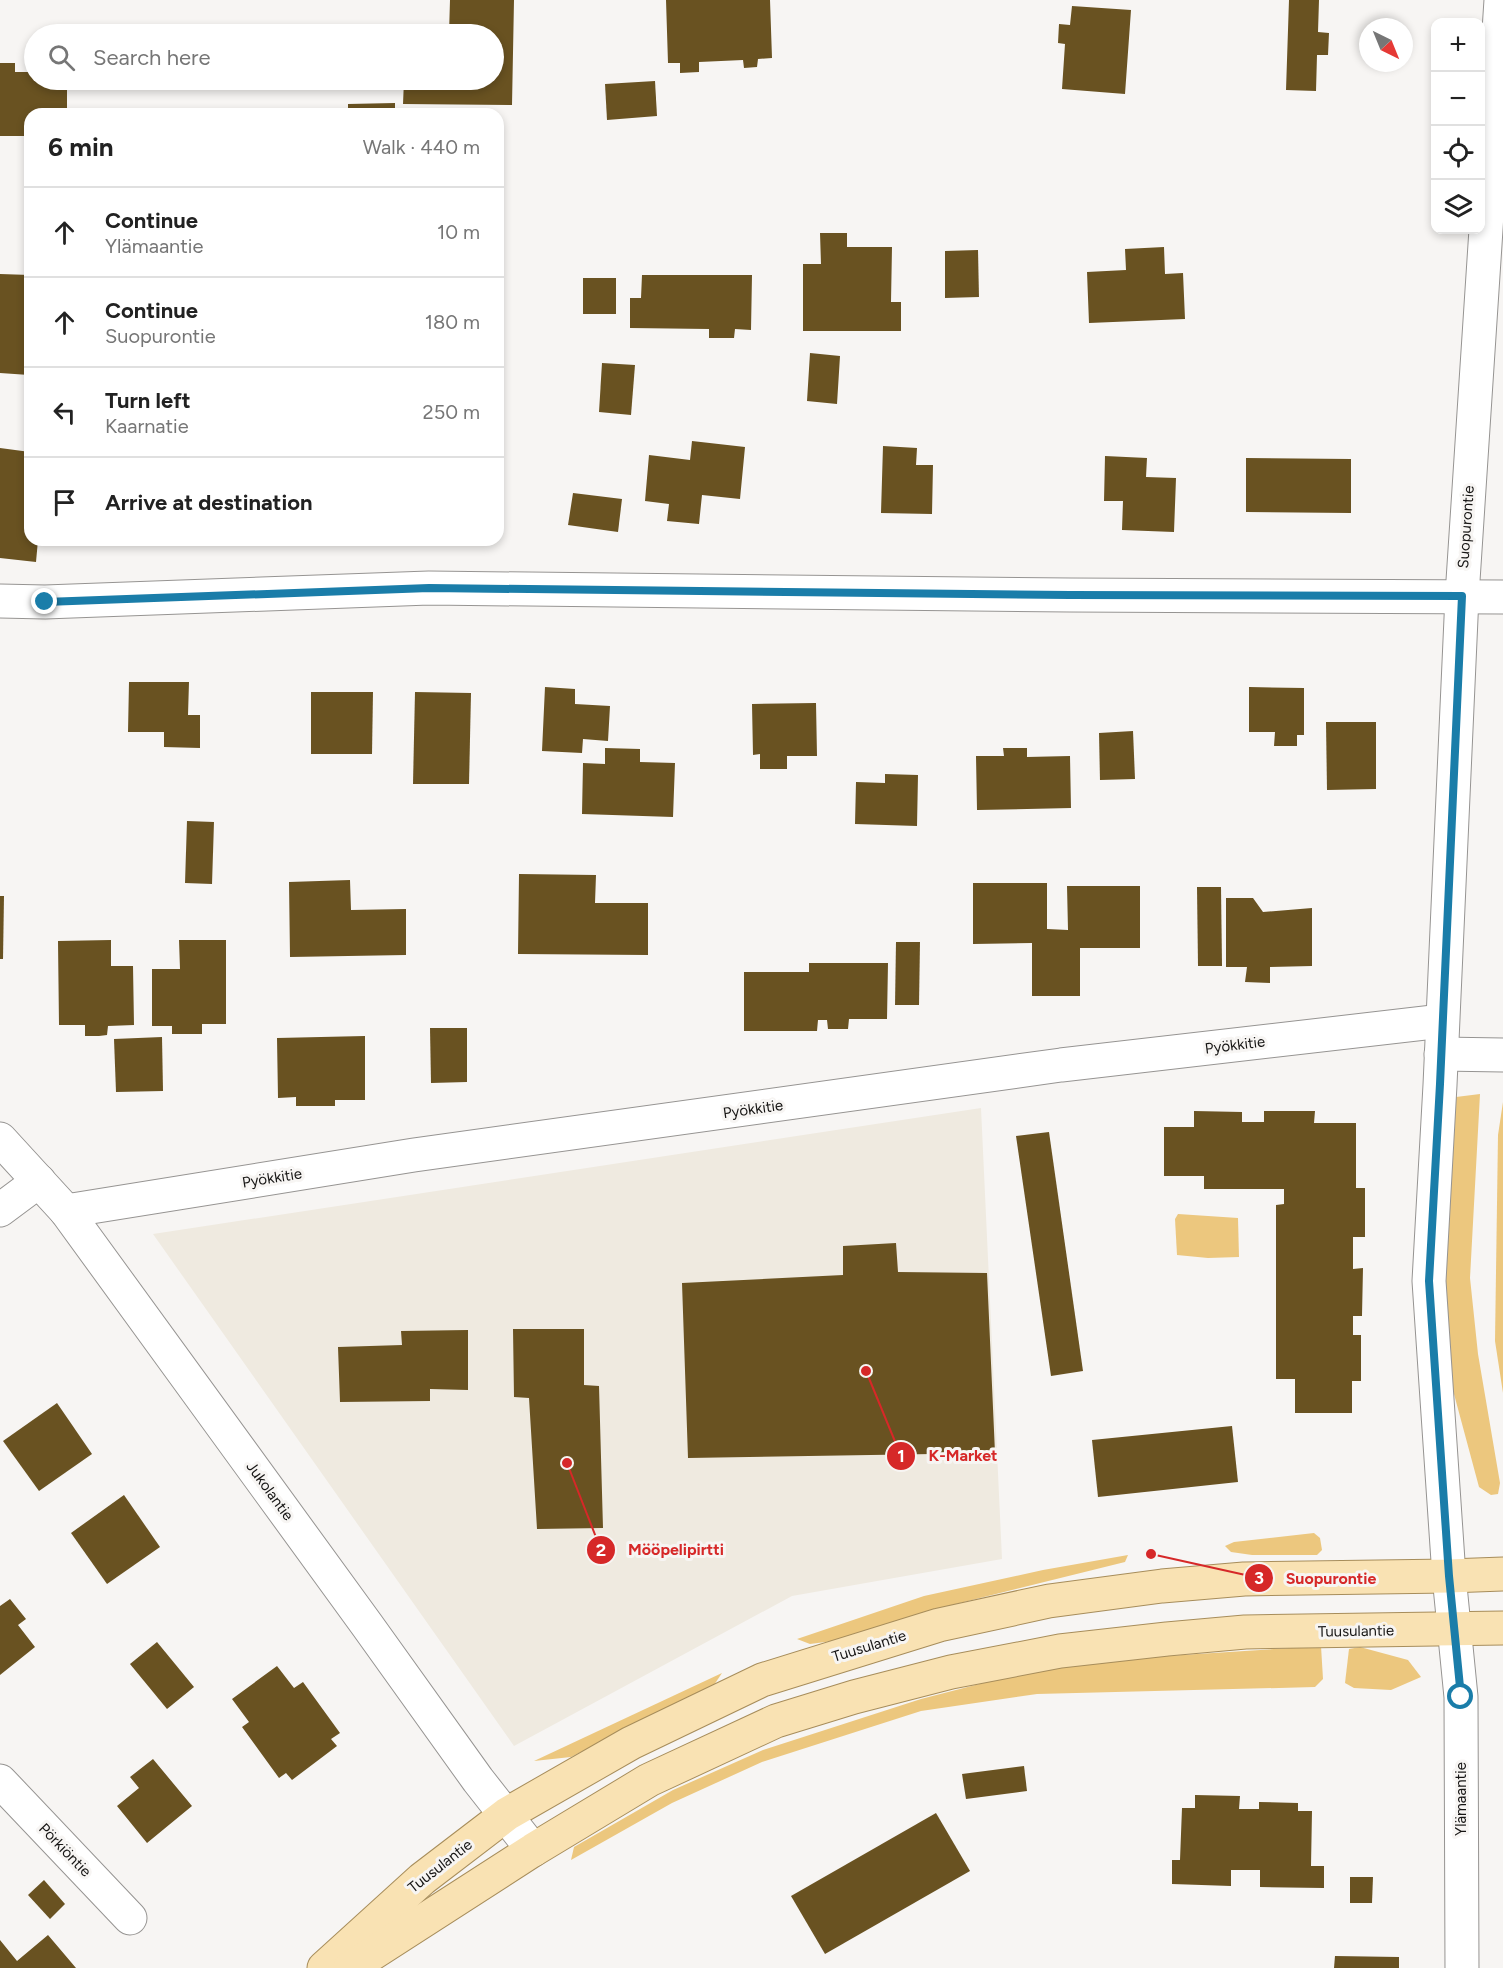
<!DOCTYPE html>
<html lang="en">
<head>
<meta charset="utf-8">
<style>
	:root { --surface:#fff; --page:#f6f6f6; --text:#222; --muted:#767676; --line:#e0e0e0 }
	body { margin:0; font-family:Figtree,sans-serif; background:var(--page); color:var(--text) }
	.controls { position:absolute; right:18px; top:18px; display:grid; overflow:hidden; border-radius:12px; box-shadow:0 3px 9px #0003 }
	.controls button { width:54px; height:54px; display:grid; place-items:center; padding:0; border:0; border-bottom:2px solid var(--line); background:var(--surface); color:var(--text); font:30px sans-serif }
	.compass { position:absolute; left:1359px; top:18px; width:54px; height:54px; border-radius:50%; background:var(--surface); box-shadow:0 3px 9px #0003; rotate:137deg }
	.stop { position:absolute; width:18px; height:18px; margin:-14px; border:4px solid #1a7da9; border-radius:50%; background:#fff }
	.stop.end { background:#1a7da9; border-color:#fff; box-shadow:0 2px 6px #0008 }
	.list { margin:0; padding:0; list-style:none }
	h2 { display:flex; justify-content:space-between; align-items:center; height:78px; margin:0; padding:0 24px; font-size:26px }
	h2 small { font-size:20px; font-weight:400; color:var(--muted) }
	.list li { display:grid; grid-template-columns:39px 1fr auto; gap:18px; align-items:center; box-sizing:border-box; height:90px; padding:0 24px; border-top:2px solid var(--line) }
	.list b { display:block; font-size:22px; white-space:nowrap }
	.list p { margin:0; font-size:20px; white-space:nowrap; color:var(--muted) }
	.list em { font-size:20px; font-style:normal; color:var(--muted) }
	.icon { flex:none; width:33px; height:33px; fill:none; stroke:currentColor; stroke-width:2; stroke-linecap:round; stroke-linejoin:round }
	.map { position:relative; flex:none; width:1503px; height:1968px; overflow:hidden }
	.search { position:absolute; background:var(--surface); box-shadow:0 3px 9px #0003; left:24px; top:24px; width:480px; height:66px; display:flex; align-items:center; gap:15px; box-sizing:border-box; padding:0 21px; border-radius:33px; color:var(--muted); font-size:22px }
	.panel { position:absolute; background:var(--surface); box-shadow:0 3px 9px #0003; left:24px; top:108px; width:480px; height:438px; border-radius:18px }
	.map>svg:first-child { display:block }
</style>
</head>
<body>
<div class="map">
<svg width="1503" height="1968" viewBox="0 0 1503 1968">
	<rect width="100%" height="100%" fill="#f7f5f3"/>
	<polygon fill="#efeae0" points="981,1108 1002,1559 792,1596 514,1746 153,1234"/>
	<g fill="#ecc77e">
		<polygon points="1480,1094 1470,1278 1478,1354 1500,1483 1498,1494 1491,1495 1479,1487 1447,1368 1444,1274 1456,1097"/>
		<polygon points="1503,1102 1503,1393 1495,1341 1498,1135"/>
		<polygon points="1178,1214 1238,1218 1239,1257 1208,1258 1177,1255 1175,1219"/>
		<polygon points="1314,1533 1320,1538 1322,1550 1317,1555 1252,1555 1231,1552 1225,1546 1234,1542"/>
		<polygon points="1128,1555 1125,1562 936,1609 833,1641 810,1644 797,1639 924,1596 1043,1570"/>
		<polygon points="1321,1646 1323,1679 1315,1687 1037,1694 921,1711 762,1762 672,1803 571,1860 574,1847 673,1790 763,1750 921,1699 1034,1670 1119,1659"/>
		<polygon points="1360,1647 1408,1660 1421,1677 1391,1690 1354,1688 1345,1683 1349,1649"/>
		<polygon points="722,1673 714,1685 571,1757 534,1761"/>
	</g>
	<g fill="#695221">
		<polygon points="450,0 514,0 512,105 403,104 404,80 494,80 494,34 449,34"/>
		<polygon points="666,0 770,0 772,58 758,59 757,67 744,68 743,60 699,62 699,72 680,73 680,63 668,63"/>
		<polygon points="1289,0 1319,0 1318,32 1329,33 1328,55 1317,55 1316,91 1286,90"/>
		<polygon points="1072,6 1131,10 1125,94 1062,89 1065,44 1058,43 1059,24 1070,25"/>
		<polygon points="0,63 15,63 15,72 34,72 34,80 67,80 67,114 30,114 30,136 0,136"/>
		<polygon points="655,81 657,116 607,120 605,84"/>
		<polygon points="395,103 395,114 348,114 348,104"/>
		<polygon points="820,233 847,233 847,247 892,247 891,302 901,302 901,331 803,331 803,264 821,264"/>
		<polygon points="1164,247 1165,274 1183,273 1185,319 1089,323 1087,272 1126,270 1125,249"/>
		<polygon points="978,250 979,297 945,298 945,251"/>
		<polygon points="0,274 30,275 29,375 0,373"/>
		<polygon points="642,275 752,275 751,330 735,329 734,338 709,338 709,329 630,328 630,298 641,298"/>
		<rect x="583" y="278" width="33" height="36"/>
		<polygon points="810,353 840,356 837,404 807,401"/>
		<polygon points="602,363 635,365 631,415 599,412"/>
		<polygon points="692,441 745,447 740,499 702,495 699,524 667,521 669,504 645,501 649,455 690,460"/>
		<polygon points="883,446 917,448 916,465 933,465 932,514 881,513"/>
		<polygon points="0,448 30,452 30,540 38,540 36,562 0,558"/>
		<polygon points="1105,456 1147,458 1146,477 1176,478 1174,532 1122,530 1123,501 1104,501"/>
		<polygon points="1246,458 1351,459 1351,513 1246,512"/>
		<polygon points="573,493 622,499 618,532 568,525"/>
		<polygon points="129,682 189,682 188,715 200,715 200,748 164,747 164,732 128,732"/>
		<polygon points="545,687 575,689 575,704 610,706 608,741 583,739 582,753 542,751"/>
		<polygon points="1249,687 1304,688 1304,735 1297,735 1297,746 1274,746 1275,732 1249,732"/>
		<polygon points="311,692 373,692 372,754 311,754"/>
		<polygon points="415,692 471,693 469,784 413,784"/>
		<polygon points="816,703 817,756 787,756 787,769 760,769 760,754 753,755 752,704"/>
		<polygon points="1326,722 1376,722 1376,789 1327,790"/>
		<polygon points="1133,731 1135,779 1100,780 1099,733"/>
		<polygon points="605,748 640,749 640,762 675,763 673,817 582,814 583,763 605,764"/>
		<polygon points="1003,748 1027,748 1027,757 1070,756 1071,808 977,810 976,756 1004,756"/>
		<polygon points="885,774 918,775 917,826 855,824 856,782 885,783"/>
		<polygon points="187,821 214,822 212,884 185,883"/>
		<polygon points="519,874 596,875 595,903 648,903 648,955 518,954"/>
		<polygon points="350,880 351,910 406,909 406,955 290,957 289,882"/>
		<polygon points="973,883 1047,883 1047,929 1068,930 1067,886 1140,886 1140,948 1080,948 1080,996 1032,996 1032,943 973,944"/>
		<polygon points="1197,887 1221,887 1222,966 1198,966"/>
		<polygon points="0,896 4,896 3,959 0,959"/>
		<polygon points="1226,898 1253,898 1263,912 1312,908 1312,966 1270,967 1270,983 1245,982 1247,967 1226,967"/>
		<polygon points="111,940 111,966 133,966 134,1025 108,1026 107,1035 99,1036 85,1036 85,1025 59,1025 58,941"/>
		<polygon points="179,940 226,940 226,1024 202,1024 202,1034 172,1034 172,1026 152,1026 152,969 180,969"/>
		<polygon points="896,942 920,942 919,1005 895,1005"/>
		<polygon points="809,963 888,963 887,1019 849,1019 848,1029 828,1029 827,1020 818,1020 817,1031 744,1031 744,972 809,972"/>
		<polygon points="430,1028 467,1028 467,1082 431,1083"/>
		<polygon points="365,1036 365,1100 335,1100 335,1106 296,1106 296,1097 278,1098 277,1038"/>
		<polygon points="162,1037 163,1091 116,1092 114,1039"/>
		<polygon points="1194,1111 1242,1112 1242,1122 1264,1122 1264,1111 1315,1111 1314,1123 1356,1123 1356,1188 1365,1188 1365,1237 1353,1237 1353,1269 1363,1268 1362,1316 1353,1316 1353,1335 1361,1335 1361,1381 1352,1381 1352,1413 1295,1413 1295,1379 1276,1379 1276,1205 1284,1204 1284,1189 1204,1189 1204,1176 1164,1176 1164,1127 1194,1127"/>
		<polygon points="1049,1132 1083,1371 1051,1376 1016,1136"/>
		<polygon points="896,1243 898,1272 987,1273 995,1453 688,1458 682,1283 843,1275 843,1246"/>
		<polygon points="513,1329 584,1329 584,1385 599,1386 603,1528 537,1529 529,1398 514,1397"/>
		<polygon points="468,1330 468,1390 430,1389 430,1401 340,1402 338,1347 402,1345 401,1331"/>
		<polygon points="57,1403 92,1454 39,1491 3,1441"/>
		<polygon points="1232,1426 1238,1482 1098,1497 1092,1440"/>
		<polygon points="124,1495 160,1547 107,1584 71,1533"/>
		<polygon points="10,1599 26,1619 18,1625 35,1647 0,1675 0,1606"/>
		<polygon points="157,1642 194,1687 167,1709 130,1664"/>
		<polygon points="277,1666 294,1688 303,1682 340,1733 331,1739 337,1746 292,1780 286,1773 279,1778 242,1727 249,1722 232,1699"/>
		<polygon points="153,1759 192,1806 147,1843 117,1806 139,1788 130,1777"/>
		<polygon points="1024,1766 1027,1791 966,1799 962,1774"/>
		<polygon points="1195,1795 1240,1796 1239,1809 1259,1809 1259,1802 1298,1803 1298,1811 1312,1811 1311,1866 1324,1866 1324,1888 1260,1887 1260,1870 1231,1870 1231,1886 1172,1884 1172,1860 1180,1860 1182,1808 1195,1808"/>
		<polygon points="936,1813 970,1871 825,1954 791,1896"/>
		<polygon points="1350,1877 1373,1877 1372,1903 1350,1903"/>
		<polygon points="44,1880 65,1904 50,1919 28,1895"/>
		<polygon points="48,1935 76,1968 0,1968 0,1940 17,1961"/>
		<polygon points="1335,1956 1399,1957 1399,1968 1334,1968"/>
	</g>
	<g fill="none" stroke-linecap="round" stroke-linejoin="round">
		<defs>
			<g id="minor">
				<polyline points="0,601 45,602 429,588 1070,595 1503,597"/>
				<polyline points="1441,1054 1503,1055"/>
				<polyline points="0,1139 66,1211 367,1625 478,1780 533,1850"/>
				<polyline points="0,1210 39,1181"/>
				<polyline points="66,1211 414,1155 1061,1065 1442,1021"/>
				<polyline points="0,1781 130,1918"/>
				<polyline points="1462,1968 1461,1697 1449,1576 1429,1281 1440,1085 1462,596 1501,0"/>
			</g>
			<g id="major">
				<polyline points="324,1968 422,1879 507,1814 631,1743 762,1680 939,1625 1049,1601 1162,1586 1244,1579 1449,1576 1503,1574"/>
				<polyline points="350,1968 533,1850 649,1780 776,1721 854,1697 951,1672 1060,1651 1167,1639 1245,1632 1503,1628"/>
			</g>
		</defs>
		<use href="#minor" stroke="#969492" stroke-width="35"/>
		<use href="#major" stroke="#a78d5b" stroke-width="35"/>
		<use href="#minor" stroke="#fff" stroke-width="33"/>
		<use href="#major" stroke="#f9e2b3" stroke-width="33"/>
	</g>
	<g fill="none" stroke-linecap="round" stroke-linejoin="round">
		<polyline stroke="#1a7da9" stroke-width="8" points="45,602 429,588 1070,595 1462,596 1440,1084 1429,1281 1449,1576 1461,1697"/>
	</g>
	<g text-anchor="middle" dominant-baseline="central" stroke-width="6" stroke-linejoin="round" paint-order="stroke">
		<g font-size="15" fill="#161514" stroke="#f7f5f3">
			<text transform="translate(1466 527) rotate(-86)">Suopurontie</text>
			<text transform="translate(1235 1045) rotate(-7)">Pyökkitie</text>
			<text transform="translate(753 1109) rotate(-8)">Pyökkitie</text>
			<text transform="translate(272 1178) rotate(-9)">Pyökkitie</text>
			<text transform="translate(270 1491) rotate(54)">Jukolantie</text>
			<text transform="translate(1356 1631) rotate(-1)">Tuusulantie</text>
			<text transform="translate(869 1646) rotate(-17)">Tuusulantie</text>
			<text transform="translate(1461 1799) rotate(-90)">Ylämaantie</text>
			<text transform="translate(65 1850) rotate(46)">Pörkiöntie</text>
			<text transform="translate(440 1866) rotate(-38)">Tuusulantie</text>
		</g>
	</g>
	<path fill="none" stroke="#d62828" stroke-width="2" d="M866 1371L901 1456M567 1463L601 1550M1151 1554L1259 1578"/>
	<g fill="#d62828" stroke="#f7f5f3" stroke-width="2">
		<circle cx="866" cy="1371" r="6"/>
		<circle cx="567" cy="1463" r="6"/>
		<circle cx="1151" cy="1554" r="6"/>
		<circle cx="901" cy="1456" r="15"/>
		<circle cx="601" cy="1550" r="15"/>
		<circle cx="1259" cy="1578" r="15"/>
	</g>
	<g font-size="18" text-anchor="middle" font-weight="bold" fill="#fff">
		<text x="901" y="1462">1</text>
		<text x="601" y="1556">2</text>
		<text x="1259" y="1584">3</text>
	</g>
	<g font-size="16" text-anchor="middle" font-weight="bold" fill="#d62828" stroke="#f7f5f3" stroke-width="6" stroke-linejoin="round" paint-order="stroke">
		<text x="963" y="1461">K-Market</text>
		<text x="676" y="1555">Mööpelipirtti</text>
		<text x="1331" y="1584">Suopurontie</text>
	</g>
</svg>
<div class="controls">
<button>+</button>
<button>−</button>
<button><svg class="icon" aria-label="locate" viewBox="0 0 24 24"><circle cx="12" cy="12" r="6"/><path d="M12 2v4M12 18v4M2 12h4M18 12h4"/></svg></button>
<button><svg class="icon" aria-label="layers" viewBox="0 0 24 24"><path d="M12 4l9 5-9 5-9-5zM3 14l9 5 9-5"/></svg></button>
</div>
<svg class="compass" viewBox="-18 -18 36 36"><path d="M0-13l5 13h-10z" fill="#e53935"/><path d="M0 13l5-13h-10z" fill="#767676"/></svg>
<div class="stop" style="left:1461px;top:1697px"></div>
<div class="stop end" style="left:45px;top:602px"></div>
<div class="search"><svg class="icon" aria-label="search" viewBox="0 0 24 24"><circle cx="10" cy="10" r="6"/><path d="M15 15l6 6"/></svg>Search here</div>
<section class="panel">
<h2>6 min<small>Walk · 440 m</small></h2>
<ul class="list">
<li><svg class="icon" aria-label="ahead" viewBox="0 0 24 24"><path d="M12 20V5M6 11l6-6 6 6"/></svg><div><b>Continue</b><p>Ylämaantie</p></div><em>10 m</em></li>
<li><svg class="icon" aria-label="ahead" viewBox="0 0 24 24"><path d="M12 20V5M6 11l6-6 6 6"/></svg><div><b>Continue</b><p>Suopurontie</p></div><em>180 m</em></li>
<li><svg class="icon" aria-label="left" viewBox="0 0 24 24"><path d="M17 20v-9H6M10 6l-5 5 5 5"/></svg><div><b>Turn left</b><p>Kaarnatie</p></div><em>250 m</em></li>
<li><svg class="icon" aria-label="arrive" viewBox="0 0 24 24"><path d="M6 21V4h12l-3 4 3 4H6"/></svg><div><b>Arrive at destination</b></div></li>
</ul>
</section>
</div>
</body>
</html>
